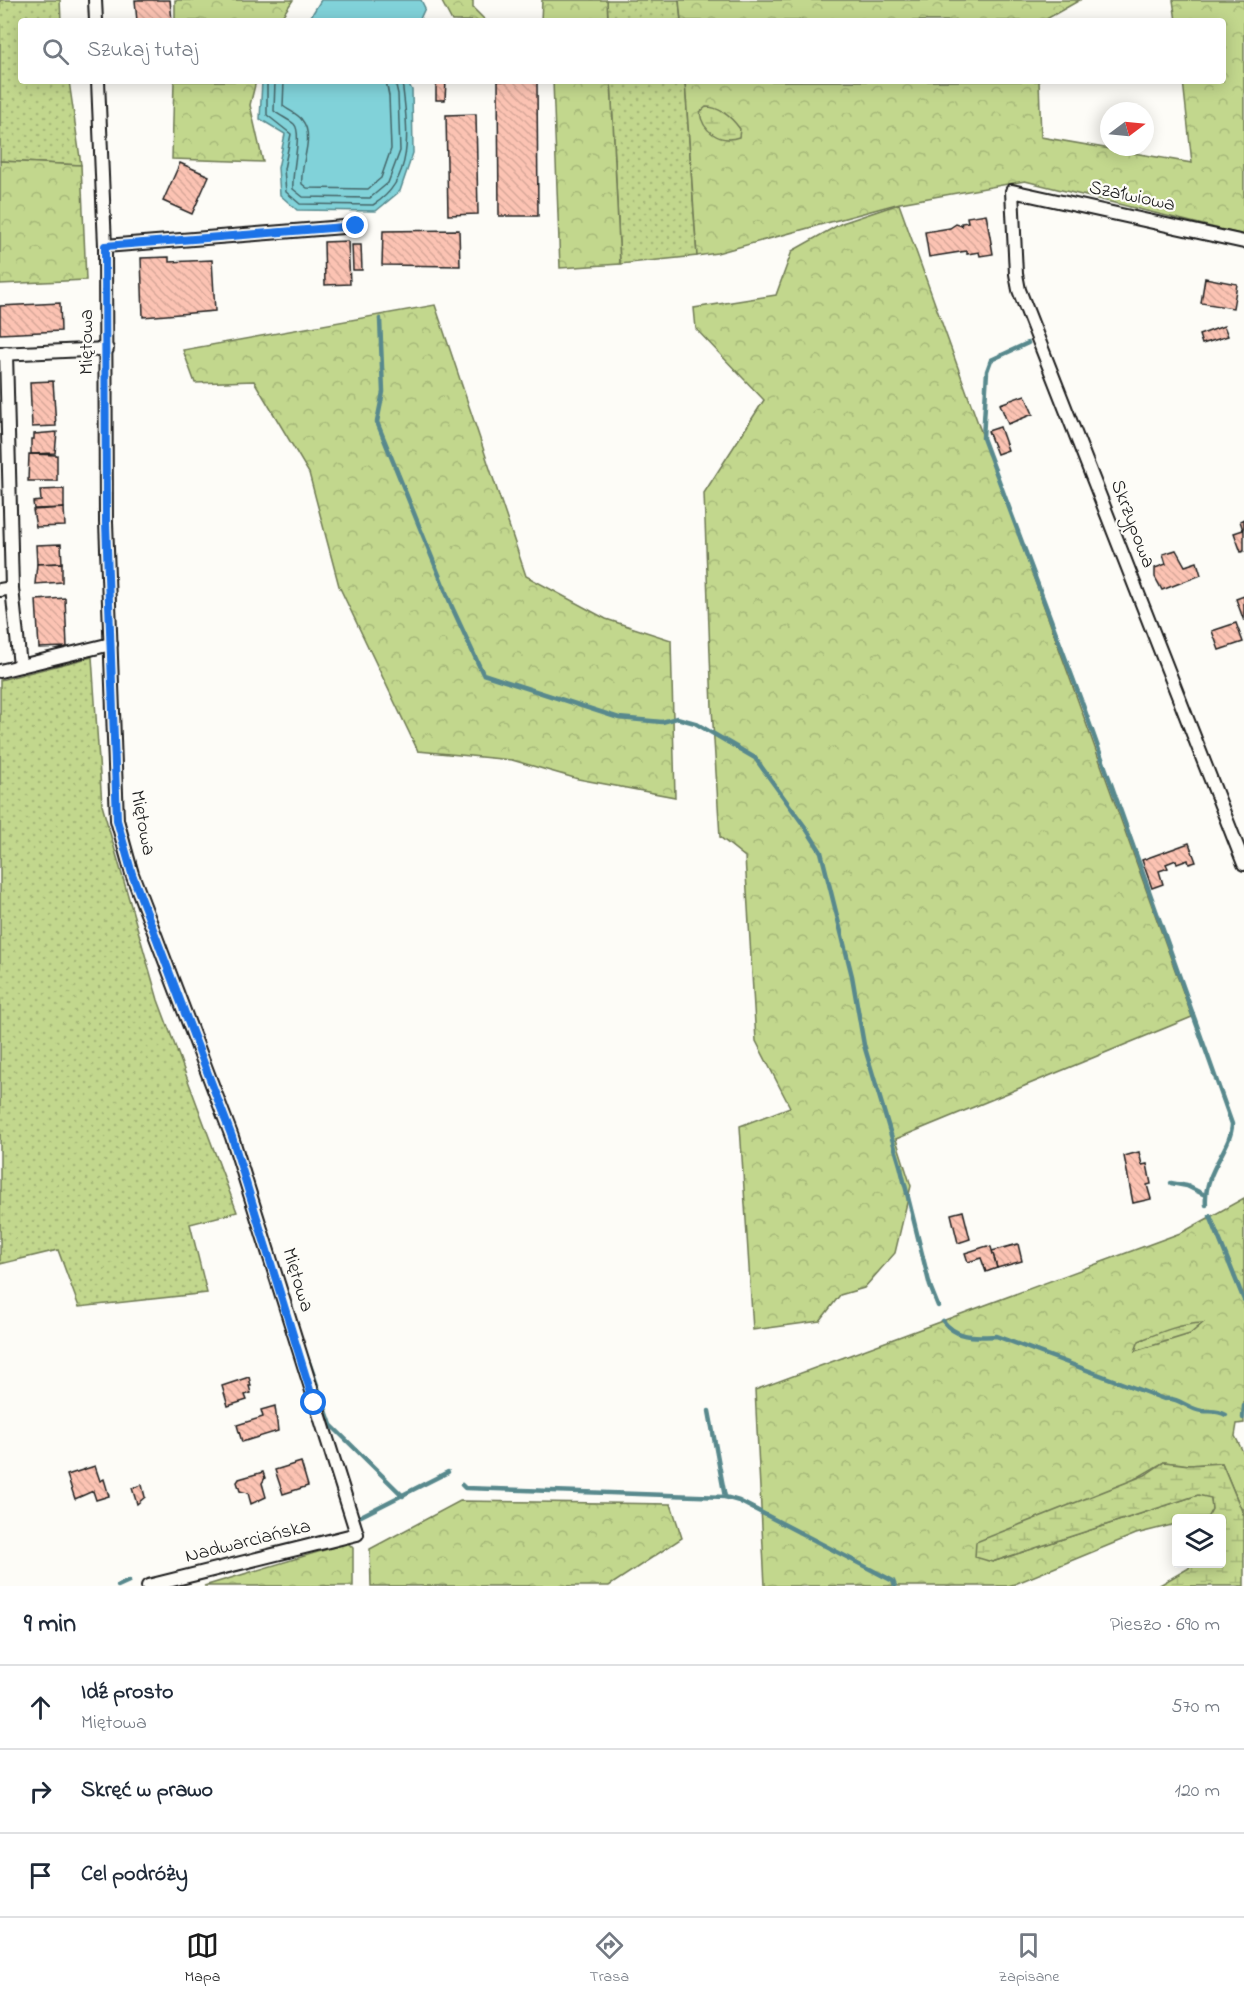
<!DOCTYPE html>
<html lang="pl">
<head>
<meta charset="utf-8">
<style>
	:root { --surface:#fff; --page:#f2f2f3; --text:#1f2937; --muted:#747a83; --line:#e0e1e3; --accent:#1c1c1c }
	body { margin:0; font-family:"Indie Flower",sans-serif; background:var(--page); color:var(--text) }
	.controls { position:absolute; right:18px; bottom:18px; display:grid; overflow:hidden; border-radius:6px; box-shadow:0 3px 15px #0003 }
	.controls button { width:54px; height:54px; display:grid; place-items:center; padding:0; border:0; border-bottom:2px solid var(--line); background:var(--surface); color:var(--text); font:30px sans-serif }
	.compass { position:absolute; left:1100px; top:102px; width:54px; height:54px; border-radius:50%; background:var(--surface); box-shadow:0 3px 15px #0003; rotate:74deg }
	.stop { position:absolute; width:18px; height:18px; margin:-14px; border:4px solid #1a73e8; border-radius:50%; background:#fff }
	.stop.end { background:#1a73e8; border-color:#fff; box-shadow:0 2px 6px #0008 }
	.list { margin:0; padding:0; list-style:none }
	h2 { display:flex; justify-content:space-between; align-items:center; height:78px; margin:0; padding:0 24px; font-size:26px }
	h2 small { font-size:20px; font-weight:400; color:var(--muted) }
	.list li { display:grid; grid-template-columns:39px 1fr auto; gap:18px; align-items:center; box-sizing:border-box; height:84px; padding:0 24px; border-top:2px solid var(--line) }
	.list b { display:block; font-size:22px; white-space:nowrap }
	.list p { margin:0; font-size:20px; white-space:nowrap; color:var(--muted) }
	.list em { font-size:20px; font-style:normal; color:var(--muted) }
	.icon { flex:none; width:33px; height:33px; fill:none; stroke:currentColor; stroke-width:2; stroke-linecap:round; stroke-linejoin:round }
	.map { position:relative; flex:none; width:1244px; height:1586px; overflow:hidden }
	.search { position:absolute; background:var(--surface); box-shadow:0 3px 15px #0003; left:18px; right:18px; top:18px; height:66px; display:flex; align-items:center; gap:15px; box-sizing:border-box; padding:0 21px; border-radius:6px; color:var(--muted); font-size:22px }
	.sheet { height:330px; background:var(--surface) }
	nav { display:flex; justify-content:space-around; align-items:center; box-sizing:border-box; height:84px; border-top:2px solid var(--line); background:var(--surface); font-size:16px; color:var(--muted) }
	nav a { display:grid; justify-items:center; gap:3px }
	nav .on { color:var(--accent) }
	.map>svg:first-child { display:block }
</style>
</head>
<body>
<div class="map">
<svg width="1244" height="1586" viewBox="0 0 1244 1586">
	<defs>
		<pattern id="green-dots" width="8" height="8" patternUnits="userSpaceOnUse" patternTransform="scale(1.5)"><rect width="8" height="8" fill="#c2d78d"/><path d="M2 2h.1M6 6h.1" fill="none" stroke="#a6b879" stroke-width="1.8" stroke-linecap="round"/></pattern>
		<pattern id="forest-crowns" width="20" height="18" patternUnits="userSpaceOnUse" patternTransform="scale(1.5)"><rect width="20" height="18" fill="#c2d78d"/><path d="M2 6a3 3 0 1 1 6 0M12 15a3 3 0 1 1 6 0" fill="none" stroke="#a6b879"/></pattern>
		<pattern id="wetland-marsh" width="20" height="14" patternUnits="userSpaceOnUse" patternTransform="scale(1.5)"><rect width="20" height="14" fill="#c2d78d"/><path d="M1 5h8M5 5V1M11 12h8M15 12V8" fill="none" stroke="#a6b879"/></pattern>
		<pattern id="building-back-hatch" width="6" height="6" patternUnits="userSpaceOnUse" patternTransform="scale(1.5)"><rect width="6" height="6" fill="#fcc3b3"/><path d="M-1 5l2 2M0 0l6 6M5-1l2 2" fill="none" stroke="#d7a799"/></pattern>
	</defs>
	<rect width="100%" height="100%" fill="#fdfcf7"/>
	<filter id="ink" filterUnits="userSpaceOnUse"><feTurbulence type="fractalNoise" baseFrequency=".0167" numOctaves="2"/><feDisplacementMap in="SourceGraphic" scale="12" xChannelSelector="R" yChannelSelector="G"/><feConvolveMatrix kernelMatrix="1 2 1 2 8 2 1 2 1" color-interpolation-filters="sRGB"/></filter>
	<g filter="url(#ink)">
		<g fill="url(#green-dots)" stroke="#6f7a54" stroke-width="1.5">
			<polygon points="0,0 60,0 61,21 21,21 21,81 69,81 81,165 0,161"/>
			<polygon points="607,0 679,0 681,21 608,21"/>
			<polygon points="611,81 685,81 697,256 620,264"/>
			<polygon points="92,657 102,805 158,1000 237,1212 190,1224 207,1293 79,1307 58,1250 0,1264 0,680"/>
		</g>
		<g fill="url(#forest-crowns)" stroke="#6f7a54" stroke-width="1.5">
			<polygon points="175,0 293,0 279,21 175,21"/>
			<polygon points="441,0 473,0 473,8 486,21 452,21"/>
			<polygon points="542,0 607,0 608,21 541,21"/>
			<polygon points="679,0 1080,0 1043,21 681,21"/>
			<polygon points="1173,0 1244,0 1244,235 1025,181 900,203 717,253 697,256 685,81 1039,81 1041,137 1192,163 1183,81 1223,81 1223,21 1176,21"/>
			<polygon points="174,81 256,81 250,105 263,162 172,159"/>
			<polygon points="553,81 611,81 620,264 560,268"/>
			<polygon points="0,161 81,165 86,280 0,284"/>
			<polygon points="899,204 1192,1017 896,1139 911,1186 895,1253 864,1288 840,1295 820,1321 753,1330 740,1126 790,1107 756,1041 745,857 720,837 712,708 704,493 764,400 696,329 694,308 776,295 792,251 842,223"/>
			<polygon points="435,305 526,576 606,619 671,640 675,797 578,779 512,760 418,751 339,586 309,473 254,381 195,383 183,350"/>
			<polygon points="1244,1198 1244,1423 1237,1424 1235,1436 1244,1454 1244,1516 1222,1463 1189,1465 1164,1462 992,1562 1198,1495 1211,1497 1212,1509 1208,1517 1176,1518 1176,1524 1136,1534 1010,1586 765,1586 755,1390 1183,1232"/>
			<polygon points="460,1501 671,1504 682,1538 609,1586 371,1586 370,1549"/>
			<polygon points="348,1543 353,1548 353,1586 204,1586"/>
		</g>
		<g fill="url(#wetland-marsh)" stroke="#6f7a54" stroke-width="1.5">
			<path d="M706,107C720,107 732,118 740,129L739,137C720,144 702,131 700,112Z"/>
			<path d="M1203,1323L1190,1334L1135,1351L1139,1341C1161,1332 1179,1324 1203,1323Z"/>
			<polygon points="1164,1462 1189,1465 1222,1463 1244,1516 1244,1586 1158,1586 1189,1568 1190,1564 1222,1564 1222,1518 1207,1518 1212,1509 1211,1498 1198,1495 992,1562 975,1557 976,1542 1145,1475"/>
		</g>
		<g fill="#81d2d9" stroke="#59898d" stroke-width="1.5">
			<polygon points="321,0 421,0 425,8 419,21 308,21"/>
			<polygon points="262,81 407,81 412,90 413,153 400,191 376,211 297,210 280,195 278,168 285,134 260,119"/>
		</g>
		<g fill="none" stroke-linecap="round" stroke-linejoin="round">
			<g stroke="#446568" stroke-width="1.5">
				<path d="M267,81V115L291,134L284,169L286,192L300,204L373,205C417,179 407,124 402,81"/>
				<path d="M275,81L274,111C280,116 288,119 294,124C303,133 291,172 293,189L303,197L370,198L388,183L400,151L398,94L395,81"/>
				<path d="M284,81L283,106C289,111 298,114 302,120C316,137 299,165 302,184L307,188L368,189L381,178L391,149L389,96L386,81"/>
			</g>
			<g stroke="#59898d" stroke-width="4.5">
				<polyline points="380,319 383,392 377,422 452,607 483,674 619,718 662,722 677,718 695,723 755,758 805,827 821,852 852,976 864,1045 900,1165 930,1286 938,1306"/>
				<path d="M1028,343L991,360L987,371L983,438L1084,708L1232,1124C1232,1148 1203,1172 1206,1205"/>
				<polyline points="1171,1183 1187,1186 1205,1195"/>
				<polyline points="1210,1216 1244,1300"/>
				<path d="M943,1321C957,1339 974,1337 996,1336L1164,1399C1180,1397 1187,1409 1202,1411C1212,1412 1217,1410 1226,1415"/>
				<polyline points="309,1362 331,1425 403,1496"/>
				<polyline points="709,1411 725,1497"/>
				<polyline points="1243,1418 1244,1406"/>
				<polyline points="462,1485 465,1488 725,1497 739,1501 893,1581 895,1586"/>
				<polyline points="361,1516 448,1472"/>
				<polyline points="118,1586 129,1581"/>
			</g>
		</g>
		<g fill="url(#building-back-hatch)" stroke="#1c1c1c" stroke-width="1.5">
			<polygon points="135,0 170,0 172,21 137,21"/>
			<polygon points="436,81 446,81 445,100 436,100"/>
			<polygon points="498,81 537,81 538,216 499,216"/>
			<polygon points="476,114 478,214 448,215 446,115"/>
			<polygon points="180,163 209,176 192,214 163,201"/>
			<polygon points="986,214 993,254 980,256 979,252 967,254 967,251 929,257 925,232 950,228 956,224 962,226 961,223 968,222 967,217"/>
			<polygon points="459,230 460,266 382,265 383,231"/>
			<polygon points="348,241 350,284 325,285 324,242"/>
			<polygon points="352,245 361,245 362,270 353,270"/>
			<polygon points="169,257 169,262 212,260 215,311 143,317 141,258"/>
			<polygon points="1205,278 1237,284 1233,308 1201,303"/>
			<polygon points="60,303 61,331 0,334 0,306"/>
			<polygon points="1224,326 1228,336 1202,344 1199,335"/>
			<polygon points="53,381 56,426 32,427 30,382"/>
			<polygon points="1025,395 1033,414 1008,424 1000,404"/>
			<polygon points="1000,427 1008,450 997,454 988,431"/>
			<polygon points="57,432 55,453 31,454 31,439 34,439 34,434"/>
			<polygon points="29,454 57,455 57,481 28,481"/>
			<polygon points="64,489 64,508 34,509 33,502 41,501 40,490"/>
			<polygon points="64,508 65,526 36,527 33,510"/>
			<polygon points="1244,519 1244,551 1241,552 1234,533 1243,530 1240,521"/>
			<polygon points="61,544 62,563 37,564 36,545"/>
			<polygon points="1176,550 1185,566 1197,562 1201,575 1162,590 1155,577 1155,568 1166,564 1163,554"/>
			<polygon points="62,563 62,582 35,584 37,564"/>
			<polygon points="1244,596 1244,621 1236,599"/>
			<polygon points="65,598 67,647 39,648 36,600"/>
			<polygon points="1236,623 1243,642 1219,650 1212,631"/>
			<polygon points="1189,843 1196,862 1189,864 1188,860 1177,864 1176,860 1166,864 1168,868 1159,871 1163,884 1152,888 1142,860"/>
			<polygon points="1139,1152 1142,1165 1147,1164 1151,1184 1147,1185 1151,1199 1133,1203 1124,1156"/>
			<polygon points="963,1211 970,1239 958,1243 951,1214"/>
			<polygon points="1018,1244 1022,1261 997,1268 992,1251"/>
			<polygon points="987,1246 991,1247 997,1268 986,1272 981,1258 968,1262 965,1253"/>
			<polygon points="249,1377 251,1386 249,1386 251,1393 245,1395 247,1400 228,1406 222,1386"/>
			<polygon points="275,1406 278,1431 242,1442 237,1425 263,1417 261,1410"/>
			<polygon points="301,1462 308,1486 283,1494 275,1470"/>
			<polygon points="95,1466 100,1481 104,1479 109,1496 96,1500 93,1491 75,1499 67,1475"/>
			<polygon points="263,1472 265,1478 262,1483 266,1497 251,1504 248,1493 240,1491 237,1482 239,1479"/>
			<polygon points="142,1485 145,1497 137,1504 132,1488"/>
		</g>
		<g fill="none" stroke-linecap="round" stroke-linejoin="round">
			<defs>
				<g id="minor">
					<polyline points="95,0 96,21"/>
					<polyline points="98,81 105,246 106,522 117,820 132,874 232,1137 357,1534 148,1586"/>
					<polyline points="1244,242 1012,191 1016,274 1019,290 1244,864"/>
					<polyline points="105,246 356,226"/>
					<polyline points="6,353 12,588 20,666"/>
					<polyline points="0,354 107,349"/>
					<polyline points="0,590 12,588"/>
					<polyline points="0,671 111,644"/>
				</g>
			</defs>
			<use href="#minor" stroke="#1c1c1c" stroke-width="16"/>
			<use href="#minor" stroke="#fdfcf7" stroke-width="12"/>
		</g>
	</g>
	<g fill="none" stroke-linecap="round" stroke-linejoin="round" filter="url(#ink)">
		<polyline stroke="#1a73e8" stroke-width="8" points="314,1403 232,1137 132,874 117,820 106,522 105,246 356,226"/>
	</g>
	<g text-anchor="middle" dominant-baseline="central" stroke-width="4.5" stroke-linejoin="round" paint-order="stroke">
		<g font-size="20" fill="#1c1c1c" stroke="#fdfcf7">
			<text transform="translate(1132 197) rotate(12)">Szałwiowa</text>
			<text transform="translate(87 342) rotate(-90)">Miętowa</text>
			<text transform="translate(1132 524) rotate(69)">Skrzypowa</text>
			<text transform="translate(142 823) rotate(79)">Miętowa</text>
			<text transform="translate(297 1280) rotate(73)">Miętowa</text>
			<text transform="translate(248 1542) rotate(-14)">Nadwarciańska</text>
		</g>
	</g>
</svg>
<div class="controls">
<button><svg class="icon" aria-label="layers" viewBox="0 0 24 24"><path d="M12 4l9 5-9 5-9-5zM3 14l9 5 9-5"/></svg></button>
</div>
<svg class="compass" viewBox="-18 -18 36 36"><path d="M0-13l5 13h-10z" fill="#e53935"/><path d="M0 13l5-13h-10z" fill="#747a83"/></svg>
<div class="stop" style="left:314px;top:1403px"></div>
<div class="stop end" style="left:356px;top:226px"></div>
<div class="search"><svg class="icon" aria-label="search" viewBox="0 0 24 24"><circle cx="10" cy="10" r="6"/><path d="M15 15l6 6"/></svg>Szukaj tutaj</div>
</div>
<section class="sheet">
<h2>9 min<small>Pieszo · 690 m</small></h2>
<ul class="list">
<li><svg class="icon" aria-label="ahead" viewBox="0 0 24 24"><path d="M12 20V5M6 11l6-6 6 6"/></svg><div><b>Idź prosto</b><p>Miętowa</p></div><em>570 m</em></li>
<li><svg class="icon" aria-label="right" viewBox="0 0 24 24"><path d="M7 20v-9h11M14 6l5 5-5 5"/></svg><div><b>Skręć w prawo</b></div><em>120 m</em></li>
<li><svg class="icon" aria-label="arrive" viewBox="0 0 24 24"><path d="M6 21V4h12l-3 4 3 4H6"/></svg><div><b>Cel podróży</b></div></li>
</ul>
</section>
<nav>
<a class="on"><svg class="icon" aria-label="map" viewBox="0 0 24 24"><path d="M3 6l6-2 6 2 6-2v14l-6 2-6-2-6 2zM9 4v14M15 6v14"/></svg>Mapa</a>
<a><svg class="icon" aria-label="directions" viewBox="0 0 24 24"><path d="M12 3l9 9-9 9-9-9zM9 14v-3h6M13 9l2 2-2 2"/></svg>Trasa</a>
<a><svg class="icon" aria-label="saved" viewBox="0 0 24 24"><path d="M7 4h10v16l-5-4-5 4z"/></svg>Zapisane</a>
</nav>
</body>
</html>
